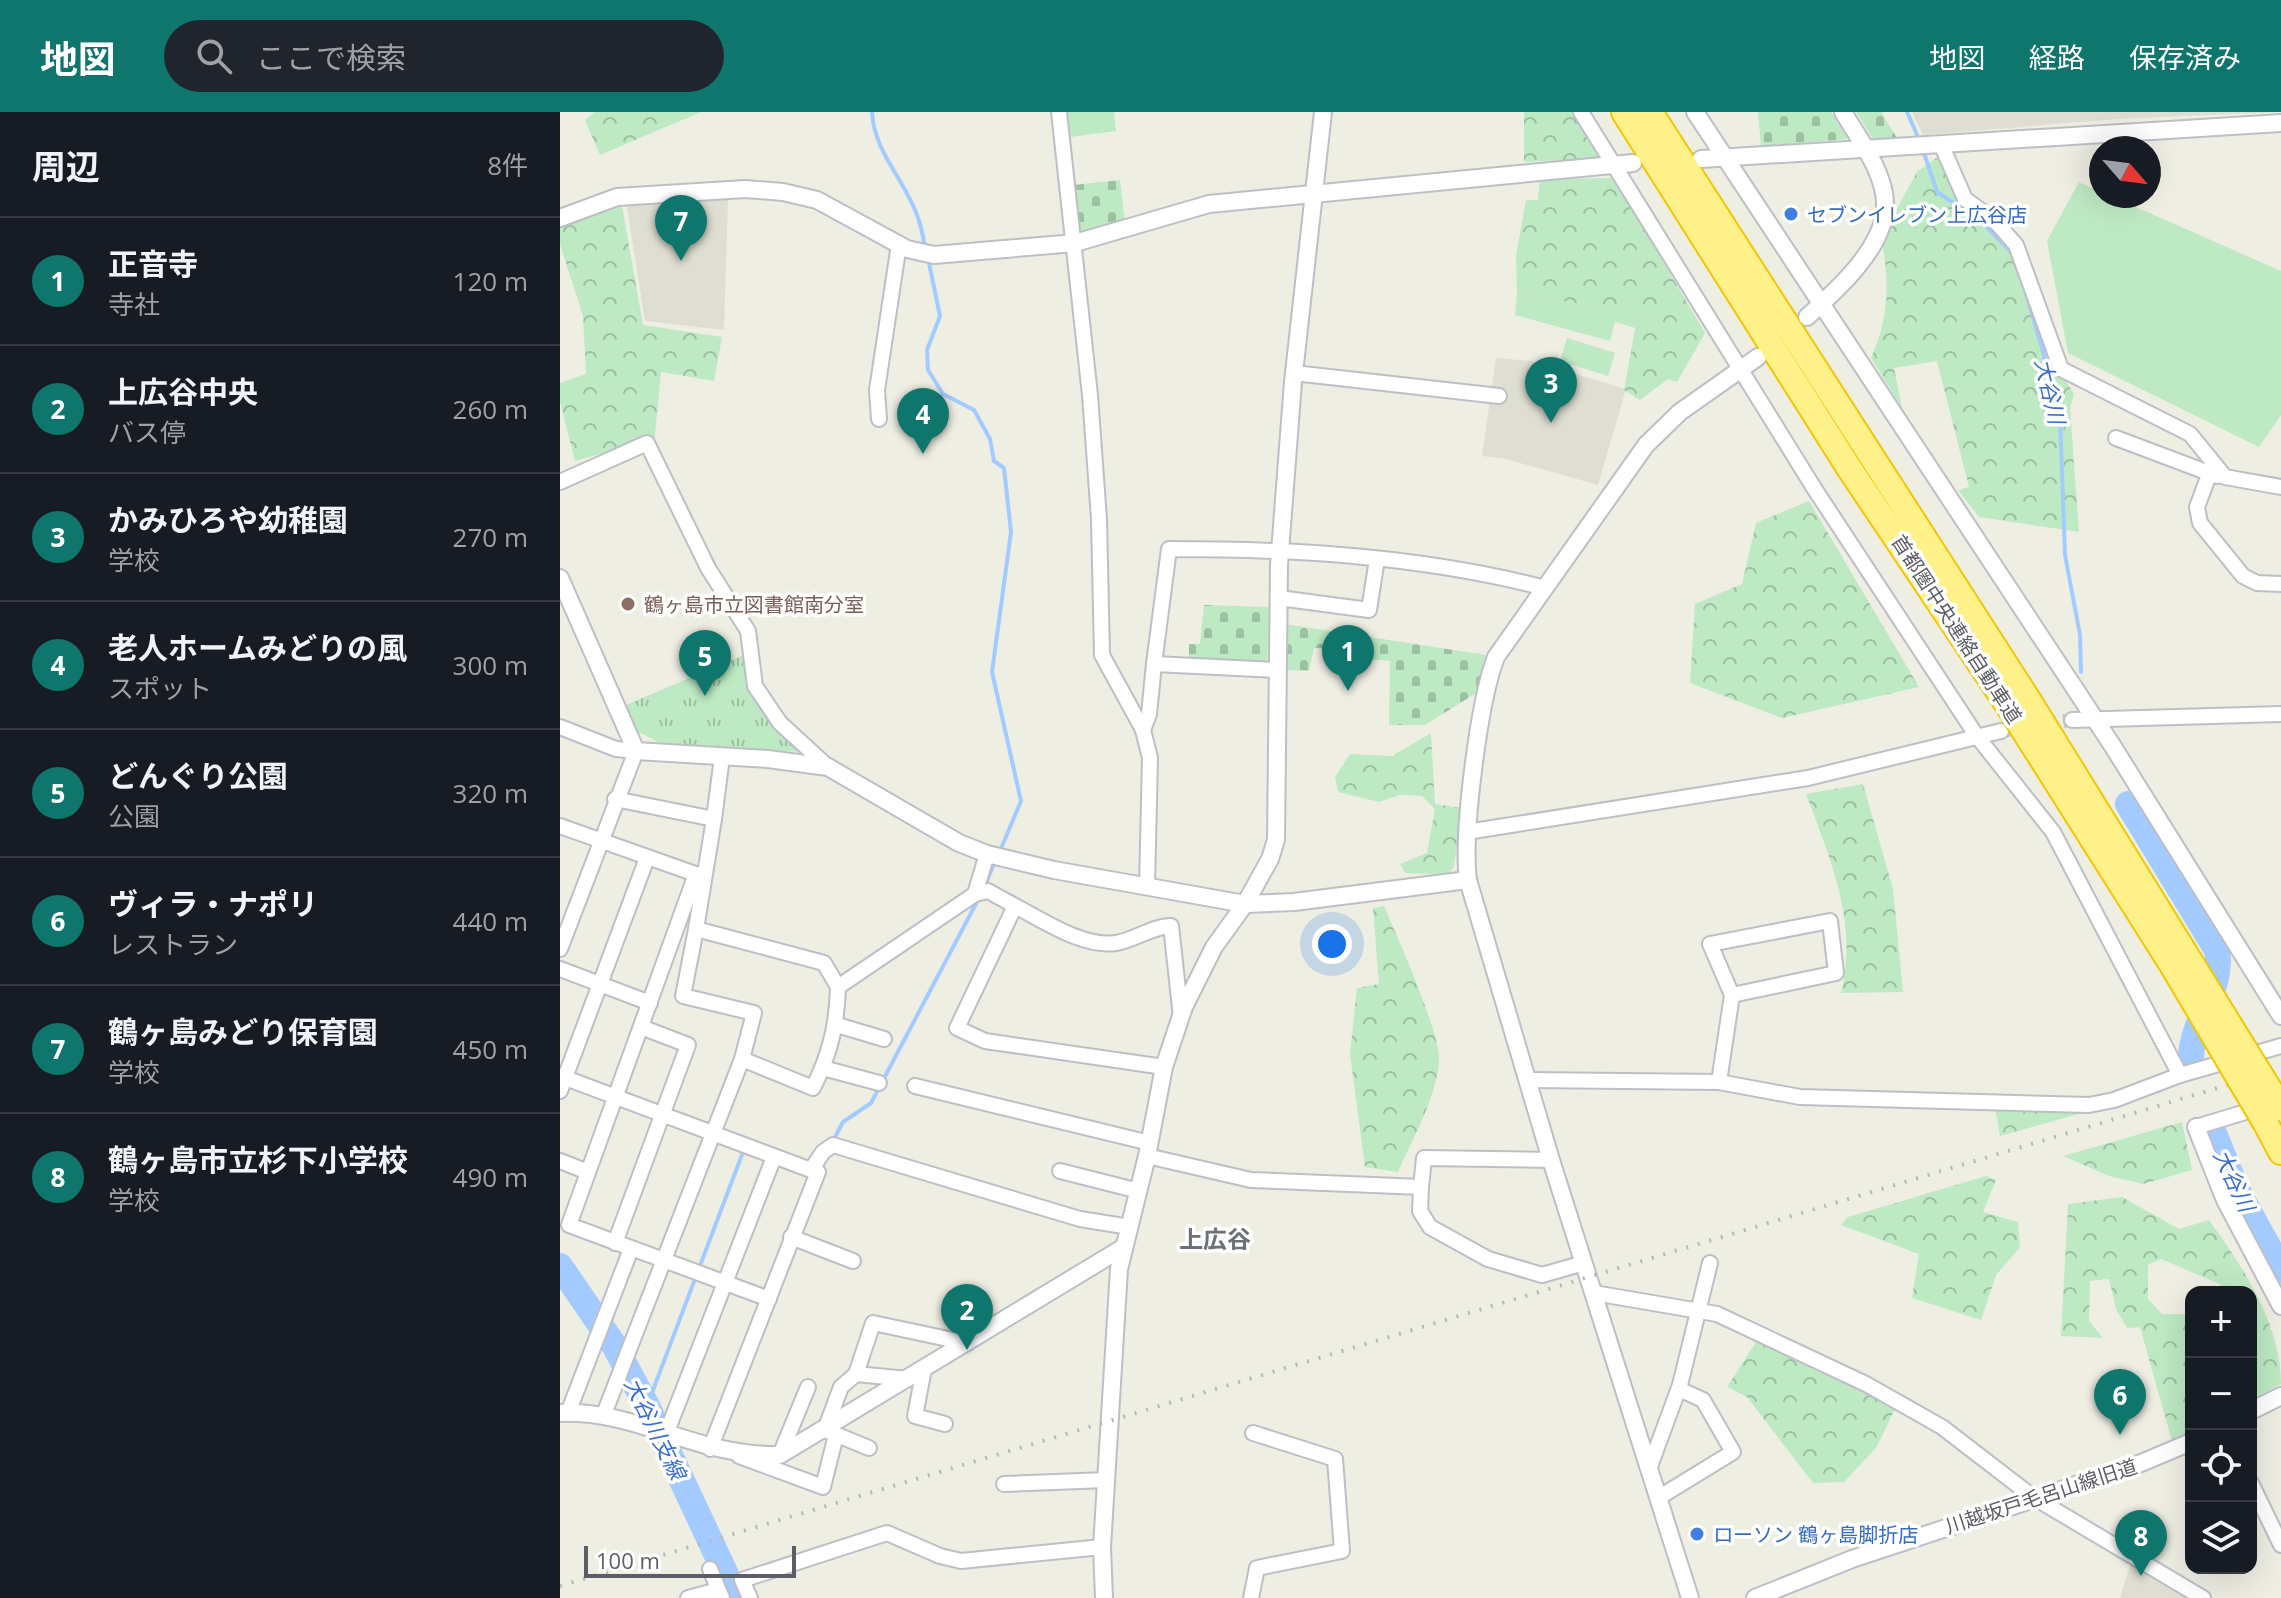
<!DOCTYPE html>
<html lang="ja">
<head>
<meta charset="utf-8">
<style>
	:root { --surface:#171b24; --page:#20242c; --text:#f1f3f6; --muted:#9ea1a6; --line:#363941; --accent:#0f766e }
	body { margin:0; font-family:"Open Sans","Noto Sans JP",sans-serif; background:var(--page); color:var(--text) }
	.controls { position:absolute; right:24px; bottom:24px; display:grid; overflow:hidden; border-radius:16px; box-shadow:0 8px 32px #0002 }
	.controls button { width:72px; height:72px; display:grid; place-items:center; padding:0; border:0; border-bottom:2px solid var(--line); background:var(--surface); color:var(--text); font:40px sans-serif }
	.compass { position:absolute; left:1529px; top:24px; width:72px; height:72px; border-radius:50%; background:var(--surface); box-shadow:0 8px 32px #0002; rotate:118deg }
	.scale { position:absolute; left:24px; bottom:20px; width:212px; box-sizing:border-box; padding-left:8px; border:4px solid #5b5e65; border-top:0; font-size:22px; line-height:28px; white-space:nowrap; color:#5b5e65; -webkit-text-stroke:6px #fff; paint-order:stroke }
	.you { position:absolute; left:772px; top:832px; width:28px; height:28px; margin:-20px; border:6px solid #fff; border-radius:50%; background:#1a73e8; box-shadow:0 0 0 12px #1a73e833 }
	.badge { display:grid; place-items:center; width:52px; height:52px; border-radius:50%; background:var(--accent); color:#fff; font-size:26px; font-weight:700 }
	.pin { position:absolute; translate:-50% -66px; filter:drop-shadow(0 2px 4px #0008) }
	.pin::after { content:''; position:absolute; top:42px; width:28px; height:24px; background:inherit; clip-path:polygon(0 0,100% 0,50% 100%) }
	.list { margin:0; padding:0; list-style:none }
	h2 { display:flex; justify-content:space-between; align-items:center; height:104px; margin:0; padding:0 32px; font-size:34px }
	h2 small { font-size:26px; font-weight:400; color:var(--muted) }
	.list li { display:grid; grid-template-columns:52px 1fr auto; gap:24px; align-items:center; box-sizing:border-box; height:128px; padding:0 32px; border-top:2px solid var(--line) }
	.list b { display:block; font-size:30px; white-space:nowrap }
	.list p { margin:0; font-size:26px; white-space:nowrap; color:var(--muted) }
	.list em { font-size:26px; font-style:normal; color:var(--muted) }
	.icon { flex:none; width:44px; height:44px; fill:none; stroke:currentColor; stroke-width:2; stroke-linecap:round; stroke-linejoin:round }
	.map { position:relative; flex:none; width:1721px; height:1486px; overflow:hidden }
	header { display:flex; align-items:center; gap:48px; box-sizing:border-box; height:112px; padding:0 40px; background:var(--accent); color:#fff }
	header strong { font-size:38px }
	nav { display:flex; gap:44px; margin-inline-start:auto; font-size:28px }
	.search { width:560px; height:72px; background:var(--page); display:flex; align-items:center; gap:20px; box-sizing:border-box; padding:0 28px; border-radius:44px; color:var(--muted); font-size:30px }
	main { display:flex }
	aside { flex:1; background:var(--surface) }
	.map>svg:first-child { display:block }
</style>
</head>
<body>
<header>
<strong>地図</strong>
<div class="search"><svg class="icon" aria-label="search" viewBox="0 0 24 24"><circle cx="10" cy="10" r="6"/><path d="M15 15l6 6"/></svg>ここで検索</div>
<nav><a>地図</a><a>経路</a><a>保存済み</a></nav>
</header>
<main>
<aside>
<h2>周辺<small>8件</small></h2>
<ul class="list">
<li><span class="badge">1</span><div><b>正音寺</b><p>寺社</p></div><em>120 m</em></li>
<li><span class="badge">2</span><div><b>上広谷中央</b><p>バス停</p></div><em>260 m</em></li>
<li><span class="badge">3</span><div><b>かみひろや幼稚園</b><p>学校</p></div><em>270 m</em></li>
<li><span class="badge">4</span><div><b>老人ホームみどりの風</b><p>スポット</p></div><em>300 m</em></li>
<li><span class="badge">5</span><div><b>どんぐり公園</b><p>公園</p></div><em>320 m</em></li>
<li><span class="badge">6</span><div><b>ヴィラ・ナポリ</b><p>レストラン</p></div><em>440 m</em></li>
<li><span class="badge">7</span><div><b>鶴ヶ島みどり保育園</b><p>学校</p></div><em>450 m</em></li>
<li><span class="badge">8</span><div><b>鶴ヶ島市立杉下小学校</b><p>学校</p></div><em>490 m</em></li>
</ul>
</aside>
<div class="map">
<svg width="1721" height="1486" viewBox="0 0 1721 1486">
	<defs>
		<pattern id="forest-crowns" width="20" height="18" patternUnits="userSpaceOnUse" patternTransform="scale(2)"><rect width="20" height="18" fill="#bde9c3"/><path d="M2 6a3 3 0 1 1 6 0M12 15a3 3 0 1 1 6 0" fill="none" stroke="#9dc0a2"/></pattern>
		<pattern id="cemetery-stones" width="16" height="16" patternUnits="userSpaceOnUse" patternTransform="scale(2)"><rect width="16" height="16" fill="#bde9c3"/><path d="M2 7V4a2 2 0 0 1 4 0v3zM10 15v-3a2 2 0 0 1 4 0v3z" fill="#9dc0a2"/></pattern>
		<pattern id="park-tufts" width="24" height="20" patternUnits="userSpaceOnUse" patternTransform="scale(2)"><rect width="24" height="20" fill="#bde9c3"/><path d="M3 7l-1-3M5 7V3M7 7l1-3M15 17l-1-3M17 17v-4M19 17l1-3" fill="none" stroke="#9dc0a2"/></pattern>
	</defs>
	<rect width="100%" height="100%" fill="#efeee3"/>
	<g fill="#dfded2">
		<polygon points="1352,0 1721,0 1558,7 1363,23"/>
		<polygon points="168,87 164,218 85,209 66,89"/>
		<polygon points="936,246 971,249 1066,277 1038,373 946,347 922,344"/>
		<polygon points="1571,1450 1635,1486 1560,1486"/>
	</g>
	<g fill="#bde9c3">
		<polygon points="506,0 554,0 556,19 510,25"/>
		<polygon points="1519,70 1541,80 1541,84 1551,84 1721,159 1721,303 1699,335 1508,241 1487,129"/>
		<polygon points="957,182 1078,201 1075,216 1055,210 1050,229 955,203"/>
		<polygon points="1007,226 1055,241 1048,264 1000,249"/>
	</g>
	<g fill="url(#forest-crowns)">
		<polygon points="35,0 141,0 40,43 25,8"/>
		<polygon points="964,0 1018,0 1045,46 964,50"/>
		<path d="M1379,44L1402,93L1455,141L1490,244L1514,282L1510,297L1519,420L1419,405L1398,378L1409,375L1377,249L1334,256L1342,296L1311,246C1329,207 1330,168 1321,126L1357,60Z"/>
		<polygon points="1054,66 1145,221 1117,270 1108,267 1080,288 1064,278 1078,201 957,182 956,144 966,88 978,88 980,67"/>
		<polygon points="62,94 83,213 162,225 154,269 101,260 94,333 54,338 15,349 0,290 0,271 26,262 23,204 0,132 0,116"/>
		<polygon points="1249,389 1359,575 1222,606 1130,571 1135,492 1182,472 1196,411"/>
		<polygon points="871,621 875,692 902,696 894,754 889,762 845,761 840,752 867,741 875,697 862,684 840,683 819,690 778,680 775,665 790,642 832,644"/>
		<path d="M1303,672L1333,777L1343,880L1281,881C1299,812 1270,746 1246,682Z"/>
		<path d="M824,794C837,825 882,923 879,951C875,988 853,1026 838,1060L805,1055L790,942L797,876L819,872L813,796Z"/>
		<polygon points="1598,973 1601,979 1440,1024 1435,993 1524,985"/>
		<polygon points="1622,1010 1632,1058 1583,1072 1549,1064 1503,1044"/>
		<polygon points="1426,1064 1436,1068 1423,1100 1458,1110 1460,1135 1436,1163 1421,1208 1352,1186 1359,1142 1281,1113 1288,1105"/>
		<path d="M1562,1085L1619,1117L1649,1108C1683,1155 1721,1212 1721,1272L1691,1288V1180H1659L1660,1172L1601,1147L1588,1153V1187L1602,1202H1631V1319L1612,1329L1580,1215L1567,1216L1556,1197L1549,1167L1530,1169L1529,1209L1543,1226L1501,1224L1508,1092Z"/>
		<polygon points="1198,1227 1311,1281 1335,1297 1316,1336 1284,1370 1253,1371 1187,1285 1167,1275"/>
	</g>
	<g fill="url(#cemetery-stones)">
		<polygon points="1198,0 1271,0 1288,27 1201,34"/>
		<polygon points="1296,0 1321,0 1337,26 1313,27"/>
		<polygon points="560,68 565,111 520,121 513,73"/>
		<polygon points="644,493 709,495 707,555 629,551 629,532 640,532"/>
		<polygon points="725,512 926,543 918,580 865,613 829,613 830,549 797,546 796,538 754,536 749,559 724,558"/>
	</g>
	<polygon fill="url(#park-tufts)" points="188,541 195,574 244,640 104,633 77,619 66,593"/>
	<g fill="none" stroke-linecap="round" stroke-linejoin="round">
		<g stroke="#a3cbff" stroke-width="4">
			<path d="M312,0C314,41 346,69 358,106C362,116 363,127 366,138"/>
			<polyline points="1347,0 1358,25"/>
			<polyline points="1364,41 1377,80 1420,108 1453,142"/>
			<polyline points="368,146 380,204 367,238 368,258 383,282 414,298 430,327 434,349 444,356 451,420 432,560 461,689 440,739"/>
			<polyline points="1466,181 1484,243 1486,277 1500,304 1505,443 1520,523 1521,560"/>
			<polyline points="424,776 436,747"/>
			<polyline points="274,1027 283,1010 311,991 420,784"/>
			<polyline points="87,1294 183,1040"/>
		</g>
		<g stroke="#a3cbff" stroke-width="26">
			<path d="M1568,692L1657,838C1664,877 1632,907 1631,946"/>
			<polyline points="1653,1019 1677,1078 1721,1158"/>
			<polyline points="0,1154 54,1233 87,1294 177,1486"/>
		</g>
		<polyline stroke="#cacac4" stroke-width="14" stroke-dasharray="14 7" stroke-linecap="butt" points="1441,619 1512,608"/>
		<defs>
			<g id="minor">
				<polyline points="499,0 530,283 539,407 542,543 583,618 590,646 587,775"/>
				<polyline points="1021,0 1254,376 1416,623 1493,720 1620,963 1721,934"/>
				<polyline points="1381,32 1405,87 1435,109 1456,133 1501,257 1630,322 1665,365 1721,375"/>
				<polyline points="734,261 939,284"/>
				<polyline points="319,307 317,278 339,132"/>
				<polyline points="1556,326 1657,364"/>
				<polyline points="1649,363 1637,395 1640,411 1683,464 1697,471 1721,472"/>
				<polyline points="0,370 87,331 148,456 188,519 195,574 220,611 268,655"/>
				<polyline points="719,486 809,498 817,447"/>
				<path d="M594,552L609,437C736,437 862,444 985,476"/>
				<polyline points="1512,608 1721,602"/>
				<polyline points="0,615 56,637 76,639 0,837"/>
				<polyline points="583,618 589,602 594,552 718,558"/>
				<polyline points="55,687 154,707 136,817 264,851 278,875"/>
				<polyline points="154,707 162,645"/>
				<polyline points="0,714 144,765"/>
				<polyline points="907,720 1248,666 1441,619"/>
				<polyline points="136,762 9,1113 209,1187"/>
				<polyline points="415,782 428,779 455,794 397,916 425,929 604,955"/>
				<path d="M455,794C483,808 523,836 556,831C575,828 593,814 611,814L621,905"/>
				<polyline points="136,817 123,884 194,901 182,947"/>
				<polyline points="0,857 90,891"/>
				<polyline points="277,913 324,927"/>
				<polyline points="263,956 319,971"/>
				<polyline points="0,964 251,1058"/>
				<polyline points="968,968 1159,970 1240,985 1529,993 1554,988 1620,963"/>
				<polyline points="1159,970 1172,883 1150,832 1270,809 1276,861 1172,883"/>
				<polyline points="355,974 590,1031"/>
				<polyline points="0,979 87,746"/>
				<polyline points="1636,1015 1702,995"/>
				<polyline points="587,1044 691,1068 861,1075 860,1099 870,1115 928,1147 982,1163 1024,1151"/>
				<polyline points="0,1049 28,1060"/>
				<polyline points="500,1059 579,1079"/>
				<polyline points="861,1075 864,1046 991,1048"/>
				<polyline points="231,1125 293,1149"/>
				<polyline points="55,1131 128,933 81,915"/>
				<polyline points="1034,1181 1157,1202 1306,1272 1382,1315 1473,1385 1643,1486"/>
				<polyline points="364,1257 355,1304 385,1312"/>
				<polyline points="296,1262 348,1267"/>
				<polyline points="8,1301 71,1137"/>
				<path d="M44,1302L182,947L253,976C270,942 277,913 278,875L415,782L427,742"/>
				<polyline points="106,1322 214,1045"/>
				<polyline points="309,1336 265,1318 281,1275 296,1262 313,1211 407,1231"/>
				<polyline points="150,1337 258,1060 251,1058 263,1040 273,1033 520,1107 570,1115"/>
				<polyline points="220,1343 248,1275"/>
				<polyline points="179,1344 263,1375 276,1323"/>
				<polyline points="1089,1357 1120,1273 1150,1151"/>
				<polyline points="1691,1371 1721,1433"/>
				<polyline points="444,1372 546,1368"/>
				<polyline points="1098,1386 1173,1340 1143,1288 1119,1277"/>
				<polyline points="150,1457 162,1486"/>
				<polyline points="128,1486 158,1478"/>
				<polyline points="190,1486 182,1468 327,1421 380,1444 401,1449 542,1435"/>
				<polyline points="691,1486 697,1456 782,1439 775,1347 693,1321"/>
			</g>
			<g id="tertiary">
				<path d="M763,0L733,270L719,453L716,728L710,747L685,792L734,790L908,768C902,721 919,589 936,545L1086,333L1120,300L1198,245"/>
				<polyline points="1135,0 1552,633 1721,904"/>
				<polyline points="1141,47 1721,11"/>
				<polyline points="0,106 57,85 185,77 223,80 257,88 347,137 374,143 515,131 649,92 1073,51"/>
				<path d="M1247,205C1276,179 1323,137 1325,96C1327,63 1299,27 1283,0"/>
				<polyline points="0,466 76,639 208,647 268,655 399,731 427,742 494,758 685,792 654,835 624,895 604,955 587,1044 559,1157 542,1435 544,1486"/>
				<polyline points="908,768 991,1048 1130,1486"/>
				<polyline points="1636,1015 1665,1088 1721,1194"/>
				<polyline points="1691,1299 1721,1284"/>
				<path d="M0,1301C78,1298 137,1345 220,1343L564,1135"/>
				<polyline points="1195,1486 1292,1447 1574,1354 1631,1330"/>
			</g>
			<g id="motorway">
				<polyline points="1064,0 1289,356 1449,595"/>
				<polyline points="1090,0 1469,589"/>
				<polyline points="1705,1010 1721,1040"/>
			</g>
		</defs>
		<use href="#minor" stroke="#bdbfc6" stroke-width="18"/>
		<use href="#tertiary" stroke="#bdbfc6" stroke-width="20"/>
		<use href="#motorway" stroke="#f2c700" stroke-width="28"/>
		<use href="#minor" stroke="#fff" stroke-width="14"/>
		<use href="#tertiary" stroke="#fff" stroke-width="16"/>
		<use href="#motorway" stroke="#fff18a" stroke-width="24"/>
		<polyline stroke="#b7b7b8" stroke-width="4" stroke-dasharray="2 10" stroke-linecap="butt" points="0,1474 1721,957"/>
		<defs>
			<g id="motorway-bridge">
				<polyline points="1469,589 1721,996"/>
				<polyline points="1449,595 1612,853 1705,1010"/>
			</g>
		</defs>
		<use href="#motorway-bridge" stroke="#f2c700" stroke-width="28" stroke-linecap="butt"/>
		<use href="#motorway-bridge" stroke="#fff18a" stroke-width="24"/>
	</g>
	<g fill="#3f7fe0" stroke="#fff" stroke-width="3">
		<circle cx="1231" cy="102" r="8"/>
		<circle cx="1137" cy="1422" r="8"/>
	</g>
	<circle fill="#8d6e63" stroke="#fff" stroke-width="3" cx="68" cy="492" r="8"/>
	<g text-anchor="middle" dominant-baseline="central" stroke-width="7" stroke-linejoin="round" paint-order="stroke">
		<g font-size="20" fill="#366cbe" stroke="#fff" text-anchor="start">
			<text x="1247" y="102">セブンイレブン上広谷店</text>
			<text x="1153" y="1422">ローソン 鶴ヶ島脚折店</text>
		</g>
		<g font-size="20" fill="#785e54" stroke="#fff" text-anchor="start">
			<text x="84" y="492">鶴ヶ島市立図書館南分室</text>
		</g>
		<g font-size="20" fill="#5b5e65" stroke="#fff">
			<text transform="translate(1397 517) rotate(57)">首都圏中央連絡自動車道</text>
			<text transform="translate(1481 1384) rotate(-18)">川越坂戸毛呂山線旧道</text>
		</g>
		<g font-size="22" font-style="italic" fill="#3a6fce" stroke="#fff">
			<text transform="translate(1491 279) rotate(77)">大谷川</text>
			<text transform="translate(1675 1068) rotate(65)">大谷川</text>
			<text transform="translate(96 1316) rotate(64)">大谷川支線</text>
		</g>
		<g font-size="24" font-weight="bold" fill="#6c7077" stroke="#fff">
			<text x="655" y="1126">上広谷</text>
		</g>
	</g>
</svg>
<div class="controls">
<button>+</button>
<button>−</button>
<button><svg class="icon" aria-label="locate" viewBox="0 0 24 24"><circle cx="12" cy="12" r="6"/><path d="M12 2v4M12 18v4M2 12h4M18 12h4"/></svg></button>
<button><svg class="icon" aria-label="layers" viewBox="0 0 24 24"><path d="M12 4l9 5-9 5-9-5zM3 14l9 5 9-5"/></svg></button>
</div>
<svg class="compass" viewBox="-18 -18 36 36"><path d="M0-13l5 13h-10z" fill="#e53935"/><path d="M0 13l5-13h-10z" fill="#9ea1a6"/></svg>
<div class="scale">100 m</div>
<div class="you"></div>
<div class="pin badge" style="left:788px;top:579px">1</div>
<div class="pin badge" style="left:407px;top:1238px">2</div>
<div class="pin badge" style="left:991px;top:311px">3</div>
<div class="pin badge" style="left:363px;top:342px">4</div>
<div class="pin badge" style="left:145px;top:584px">5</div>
<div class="pin badge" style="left:1560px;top:1323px">6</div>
<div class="pin badge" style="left:121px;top:149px">7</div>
<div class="pin badge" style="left:1581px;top:1464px">8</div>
</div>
</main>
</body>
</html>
